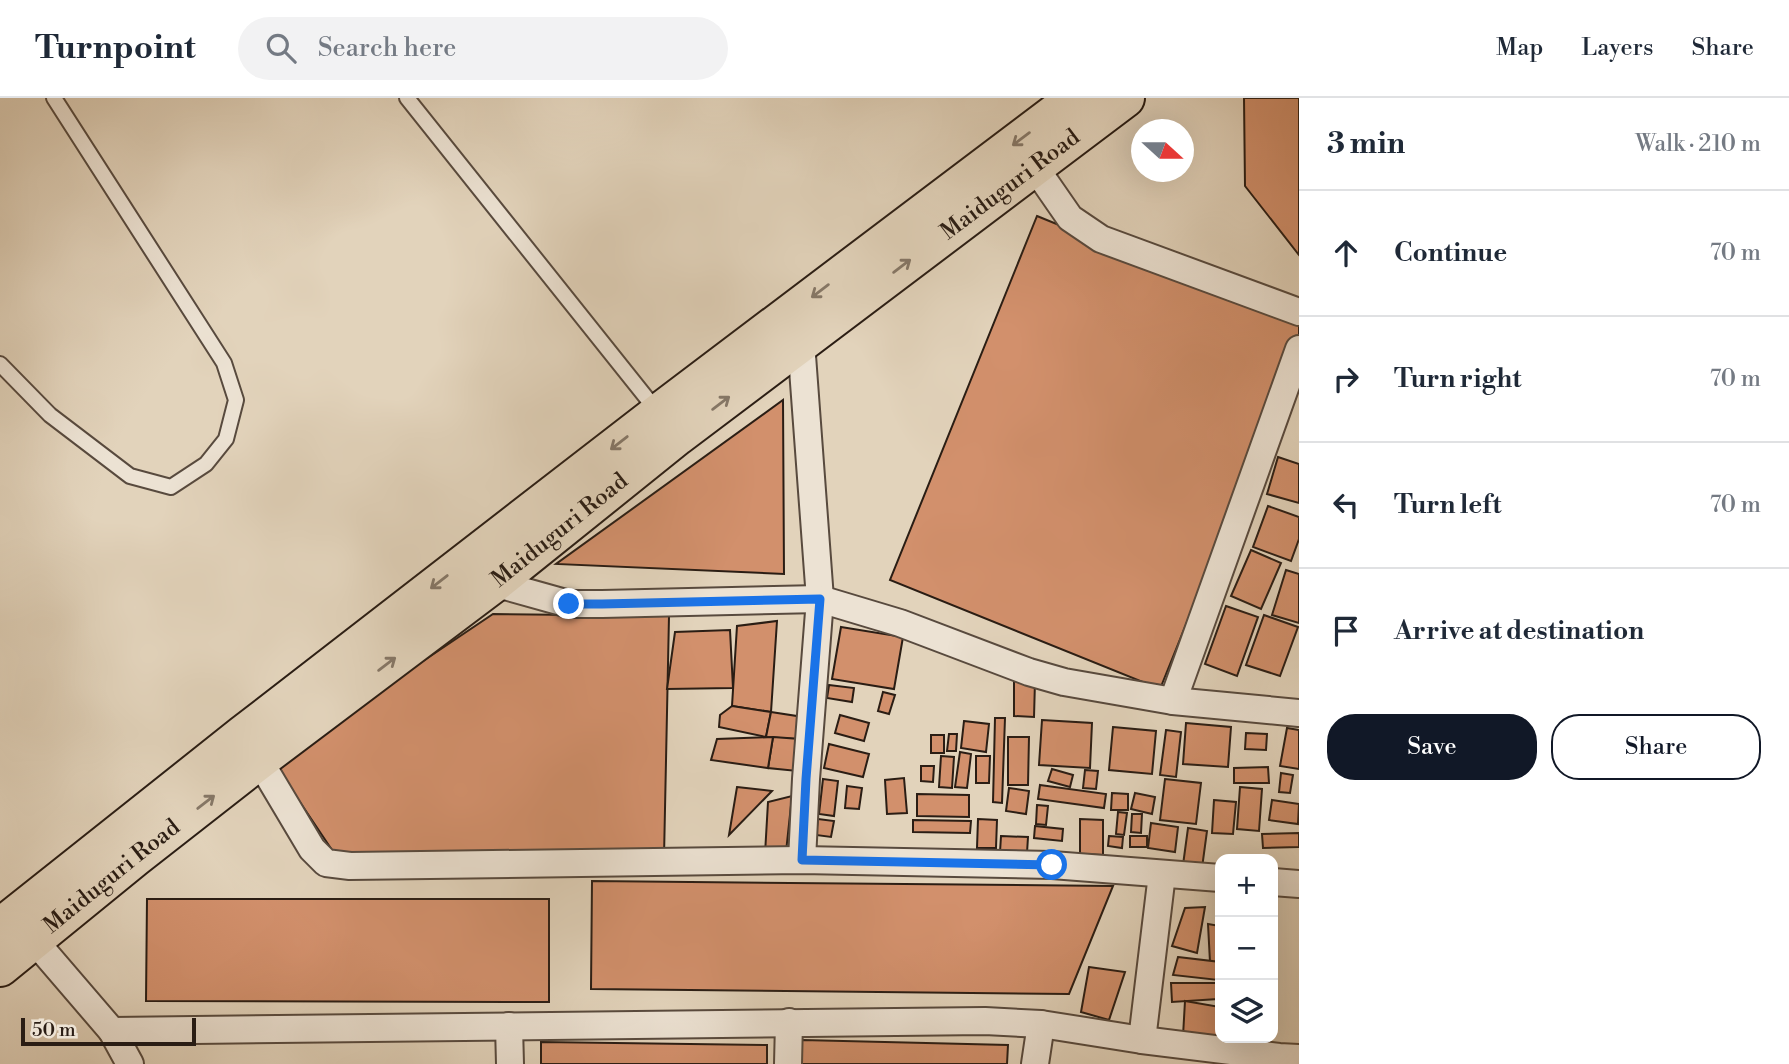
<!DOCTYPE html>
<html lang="en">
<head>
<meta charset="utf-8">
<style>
	:root { --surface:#fff; --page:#f2f2f3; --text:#1f2937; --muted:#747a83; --line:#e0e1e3; --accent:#111827 }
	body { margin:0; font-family:"Libre Bodoni",serif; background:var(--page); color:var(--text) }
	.controls { position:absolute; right:21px; bottom:21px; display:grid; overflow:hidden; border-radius:14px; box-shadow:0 7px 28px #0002 }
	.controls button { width:63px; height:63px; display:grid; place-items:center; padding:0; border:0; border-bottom:2px solid var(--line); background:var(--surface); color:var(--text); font:35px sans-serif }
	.compass { position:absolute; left:1131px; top:21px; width:63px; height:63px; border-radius:50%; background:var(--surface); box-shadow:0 7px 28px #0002; rotate:111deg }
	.scale { position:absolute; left:21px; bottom:18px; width:175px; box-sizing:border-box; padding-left:7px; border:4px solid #2a1d14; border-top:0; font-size:19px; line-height:24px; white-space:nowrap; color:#2a1d14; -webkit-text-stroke:5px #ece2d3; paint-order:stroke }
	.stop { position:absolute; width:21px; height:21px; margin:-16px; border:5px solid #1a73e8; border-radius:50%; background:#fff }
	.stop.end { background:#1a73e8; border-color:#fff; box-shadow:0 2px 7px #0008 }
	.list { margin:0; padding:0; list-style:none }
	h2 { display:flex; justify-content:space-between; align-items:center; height:91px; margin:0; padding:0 28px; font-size:30px }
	h2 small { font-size:23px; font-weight:400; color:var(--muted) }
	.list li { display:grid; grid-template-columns:46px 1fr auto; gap:21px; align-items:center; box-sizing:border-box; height:126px; padding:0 28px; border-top:2px solid var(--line) }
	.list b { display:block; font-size:26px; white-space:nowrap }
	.list em { font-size:23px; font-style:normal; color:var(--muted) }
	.actions { display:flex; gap:14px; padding:21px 28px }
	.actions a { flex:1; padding:16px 0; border:2px solid var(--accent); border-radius:28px; text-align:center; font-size:24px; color:var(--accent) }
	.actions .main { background:var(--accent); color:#fff }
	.icon { flex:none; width:38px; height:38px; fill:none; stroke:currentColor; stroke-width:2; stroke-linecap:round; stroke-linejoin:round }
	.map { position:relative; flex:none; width:1299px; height:966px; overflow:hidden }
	header { display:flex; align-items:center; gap:42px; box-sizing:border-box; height:98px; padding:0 35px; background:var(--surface); border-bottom:2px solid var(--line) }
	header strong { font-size:33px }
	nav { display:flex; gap:38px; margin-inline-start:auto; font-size:24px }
	.search { width:490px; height:63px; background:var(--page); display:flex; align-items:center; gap:18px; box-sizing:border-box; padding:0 24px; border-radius:38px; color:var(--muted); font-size:26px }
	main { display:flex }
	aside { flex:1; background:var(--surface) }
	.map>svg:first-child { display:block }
</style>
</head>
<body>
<header>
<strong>Turnpoint</strong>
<div class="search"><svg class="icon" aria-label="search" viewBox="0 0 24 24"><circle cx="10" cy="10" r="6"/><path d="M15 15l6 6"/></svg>Search here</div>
<nav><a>Map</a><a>Layers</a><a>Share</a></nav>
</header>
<main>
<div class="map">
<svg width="1299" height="966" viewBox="0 0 1299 966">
	<rect width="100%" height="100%" fill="#e2d3bb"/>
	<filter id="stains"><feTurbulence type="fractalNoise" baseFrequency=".00286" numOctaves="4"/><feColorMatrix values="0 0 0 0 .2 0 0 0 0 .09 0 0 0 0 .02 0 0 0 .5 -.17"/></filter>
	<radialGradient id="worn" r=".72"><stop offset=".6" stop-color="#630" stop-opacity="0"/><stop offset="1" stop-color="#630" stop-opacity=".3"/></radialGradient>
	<g fill="#d2906c" stroke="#2a1d14" stroke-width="2">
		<polygon points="1244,0 1299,0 1299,157 1245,88"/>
		<polygon points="1037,118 1299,225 1299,246 1160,591 890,482"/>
		<polygon points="783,302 784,476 556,466"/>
		<polygon points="1278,359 1299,366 1299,405 1267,396"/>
		<polygon points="1268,408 1299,419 1299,441 1291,463 1253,449"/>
		<polygon points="1251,452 1281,465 1261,511 1231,498"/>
		<polygon points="1286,472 1299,476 1299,525 1272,517"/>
		<polygon points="1226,508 1258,519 1237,578 1205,566"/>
		<polygon points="493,516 669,518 664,759 334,755 273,664"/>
		<polygon points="1264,517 1298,529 1280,578 1246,567"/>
		<polygon points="777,523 771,614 732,608 737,528"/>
		<polygon points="841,529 903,539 894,591 832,581"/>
		<polygon points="730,532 733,590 667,591 675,534"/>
		<polygon points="1014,583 1035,583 1034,619 1014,618"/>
		<polygon points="829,587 854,590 852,604 827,600"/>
		<polygon points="883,594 895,597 889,616 878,613"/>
		<polygon points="732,608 771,614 766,639 719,629 720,617"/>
		<polygon points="771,614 803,619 809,642 766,639"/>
		<polygon points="840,617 869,625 864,643 835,635"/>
		<polygon points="995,620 1005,620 1002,705 993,704"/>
		<polygon points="1042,622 1092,625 1090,670 1039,667"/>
		<polygon points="964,623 989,626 986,654 961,650"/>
		<polygon points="1186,625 1231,629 1228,669 1183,666"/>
		<polygon points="1113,629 1156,633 1152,676 1109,672"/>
		<polygon points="1287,630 1299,632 1299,671 1280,668"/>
		<polygon points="1166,632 1181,634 1176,679 1160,677"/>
		<polygon points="1246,635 1267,636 1266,652 1245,651"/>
		<polygon points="949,636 957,636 956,653 947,653"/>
		<rect x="931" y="637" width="13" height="18"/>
		<polygon points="773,639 800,641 797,673 768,670"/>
		<polygon points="773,639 768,670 711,662 717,641"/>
		<polygon points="1008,639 1029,639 1028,687 1008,687"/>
		<polygon points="829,646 869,656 863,679 824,670"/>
		<polygon points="960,654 971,656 967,690 955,689"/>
		<polygon points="941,658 954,659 952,690 939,689"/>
		<polygon points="976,658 990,658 989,685 976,685"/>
		<polygon points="921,668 934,668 933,684 921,683"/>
		<polygon points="1268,669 1269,685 1234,685 1234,670"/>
		<polygon points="1052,671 1073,677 1070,689 1048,683"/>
		<polygon points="1085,672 1098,673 1096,691 1083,690"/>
		<polygon points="1281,675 1293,677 1290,695 1279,694"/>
		<polygon points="904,680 907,715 887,716 885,682"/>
		<polygon points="823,681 838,683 834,718 819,716"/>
		<polygon points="1165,681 1201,685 1196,726 1160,722"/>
		<polygon points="1040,687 1106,696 1104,710 1038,701"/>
		<polygon points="847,688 862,690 859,711 845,710"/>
		<polygon points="737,689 772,693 729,737"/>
		<polygon points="1240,689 1262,691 1259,733 1237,731"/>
		<polygon points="1009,690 1029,693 1026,716 1006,713"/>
		<polygon points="1112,695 1128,696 1128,712 1111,712"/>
		<polygon points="1135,695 1155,699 1152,716 1131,711"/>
		<polygon points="917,696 969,697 969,719 917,718"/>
		<polygon points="792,698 786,754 765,756 768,704"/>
		<polygon points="1214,702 1236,704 1233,736 1212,735"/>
		<polygon points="1272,702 1299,706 1298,726 1269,722"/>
		<polygon points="1037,707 1048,708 1046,727 1036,726"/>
		<polygon points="1118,714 1127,715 1124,737 1116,736"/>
		<polygon points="1132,716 1142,716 1141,735 1131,734"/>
		<polygon points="818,721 834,723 831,739 816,737"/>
		<polygon points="978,721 997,722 996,750 977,750"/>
		<polygon points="1080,721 1103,722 1103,757 1080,756"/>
		<polygon points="913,722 971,723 970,735 913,734"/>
		<polygon points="1151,725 1178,729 1175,754 1148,750"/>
		<polygon points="1035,728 1063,731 1062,743 1034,740"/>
		<polygon points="1188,730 1207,733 1202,770 1183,767"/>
		<polygon points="1299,735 1299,749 1263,750 1262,736"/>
		<polygon points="1001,738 1028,739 1027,755 1000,754"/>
		<polygon points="1109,738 1123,739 1122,750 1108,748"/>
		<rect x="1130" y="738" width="17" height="11"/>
		<polygon points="592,783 1113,788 1069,896 591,891"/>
		<polygon points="147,801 549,801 549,904 146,903"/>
		<polygon points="1205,809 1197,855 1172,848 1185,810"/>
		<polygon points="1208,826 1220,828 1220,864 1210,864"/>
		<polygon points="1178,859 1220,864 1218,882 1173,877"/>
		<polygon points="1089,869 1125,874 1109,922 1081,914"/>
		<polygon points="1171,885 1220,885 1220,897 1218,901 1172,904"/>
		<polygon points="1185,903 1220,909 1219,941 1183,938"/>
		<polygon points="802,942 1008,947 1007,966 802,966"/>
		<polygon points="541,944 767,947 767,966 541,966"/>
	</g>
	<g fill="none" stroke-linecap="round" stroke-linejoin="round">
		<defs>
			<g id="service">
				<polyline points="407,0 657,313"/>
				<polyline points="0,266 50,317 130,378 171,389 206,366 226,341 236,302 224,265 54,0"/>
			</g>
			<g id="minor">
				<polyline points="1034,68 1070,120 1101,141 1299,214"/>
				<polyline points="801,244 820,501 806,681 802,762"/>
				<polyline points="494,485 569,506 602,506 820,501 900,525 1029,574 1064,584 1173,603 1299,615"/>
				<polyline points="1173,603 1299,251"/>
				<polyline points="259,662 312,751 326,765 350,768 802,762 1052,767 1220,780"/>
				<polyline points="1273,784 1299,786"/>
				<polyline points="33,841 112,933 130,966"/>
				<polyline points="509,928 510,966"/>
				<polyline points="112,933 985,923 1041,926 1142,942 1279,959 1299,960"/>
				<polyline points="1142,942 1162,776"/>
				<polyline points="788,966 789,924"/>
				<polyline points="1035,966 1041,926"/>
			</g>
			<g id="trunk">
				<polyline points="0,830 243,637 659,315 1076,0"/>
				<path id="s1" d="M0,869L135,759L259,662L494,485L677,338L1125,0"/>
			</g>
		</defs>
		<use href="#service" stroke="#584a3e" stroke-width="18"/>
		<use href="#minor" stroke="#584a3e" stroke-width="30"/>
		<use href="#trunk" stroke="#2a1d14" stroke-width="42"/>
		<use href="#service" stroke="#ece2d3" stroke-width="14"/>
		<use href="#minor" stroke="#ece2d3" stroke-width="26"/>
		<use href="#trunk" stroke="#e2d3bb" stroke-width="38"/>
	</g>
	<defs><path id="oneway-shaft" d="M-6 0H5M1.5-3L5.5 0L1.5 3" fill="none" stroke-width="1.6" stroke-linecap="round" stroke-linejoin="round" transform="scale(1.75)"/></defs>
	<g stroke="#867868">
		<use href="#oneway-shaft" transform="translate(1021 41) rotate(143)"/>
		<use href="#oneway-shaft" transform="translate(902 168) rotate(-37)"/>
		<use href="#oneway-shaft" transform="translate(820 193) rotate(143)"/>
		<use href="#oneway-shaft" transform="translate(721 305) rotate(-37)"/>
		<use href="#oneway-shaft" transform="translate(619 345) rotate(142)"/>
		<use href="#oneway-shaft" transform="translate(439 484) rotate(142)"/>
		<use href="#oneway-shaft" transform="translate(387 566) rotate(-37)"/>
		<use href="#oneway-shaft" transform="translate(206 704) rotate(-38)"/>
	</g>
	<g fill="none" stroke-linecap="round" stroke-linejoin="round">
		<polyline stroke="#1a73e8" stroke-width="9" points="569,506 602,506 820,501 806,681 802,762 1052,767"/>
	</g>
	<g text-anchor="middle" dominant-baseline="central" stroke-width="5" stroke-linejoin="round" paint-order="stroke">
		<g font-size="23" fill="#2a1d14" stroke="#ece2d3">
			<text stroke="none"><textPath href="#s1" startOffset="1278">Maiduguri Road</textPath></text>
			<text stroke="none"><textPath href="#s1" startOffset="710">Maiduguri Road</textPath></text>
			<text stroke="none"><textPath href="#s1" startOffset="144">Maiduguri Road</textPath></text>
		</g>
	</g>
	<rect width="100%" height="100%" filter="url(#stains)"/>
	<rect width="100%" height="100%" fill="url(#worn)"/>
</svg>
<div class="controls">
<button>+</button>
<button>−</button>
<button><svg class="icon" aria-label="layers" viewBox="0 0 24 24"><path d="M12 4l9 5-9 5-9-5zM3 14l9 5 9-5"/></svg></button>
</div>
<svg class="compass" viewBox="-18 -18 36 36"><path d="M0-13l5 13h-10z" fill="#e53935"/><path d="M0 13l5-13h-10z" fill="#747a83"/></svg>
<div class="scale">50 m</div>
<div class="stop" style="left:1052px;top:767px"></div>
<div class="stop end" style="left:569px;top:506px"></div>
</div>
<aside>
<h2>3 min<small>Walk · 210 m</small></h2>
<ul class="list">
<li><svg class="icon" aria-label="ahead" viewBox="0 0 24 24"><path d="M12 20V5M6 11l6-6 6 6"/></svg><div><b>Continue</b></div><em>70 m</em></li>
<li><svg class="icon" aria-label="right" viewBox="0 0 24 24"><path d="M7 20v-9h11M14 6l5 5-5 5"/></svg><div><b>Turn right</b></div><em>70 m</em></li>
<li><svg class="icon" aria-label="left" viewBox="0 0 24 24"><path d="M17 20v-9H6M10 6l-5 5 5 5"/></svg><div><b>Turn left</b></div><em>70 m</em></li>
<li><svg class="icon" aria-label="arrive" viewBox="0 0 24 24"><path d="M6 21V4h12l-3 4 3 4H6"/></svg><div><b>Arrive at destination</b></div></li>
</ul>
<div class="actions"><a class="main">Save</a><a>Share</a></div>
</aside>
</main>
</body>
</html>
